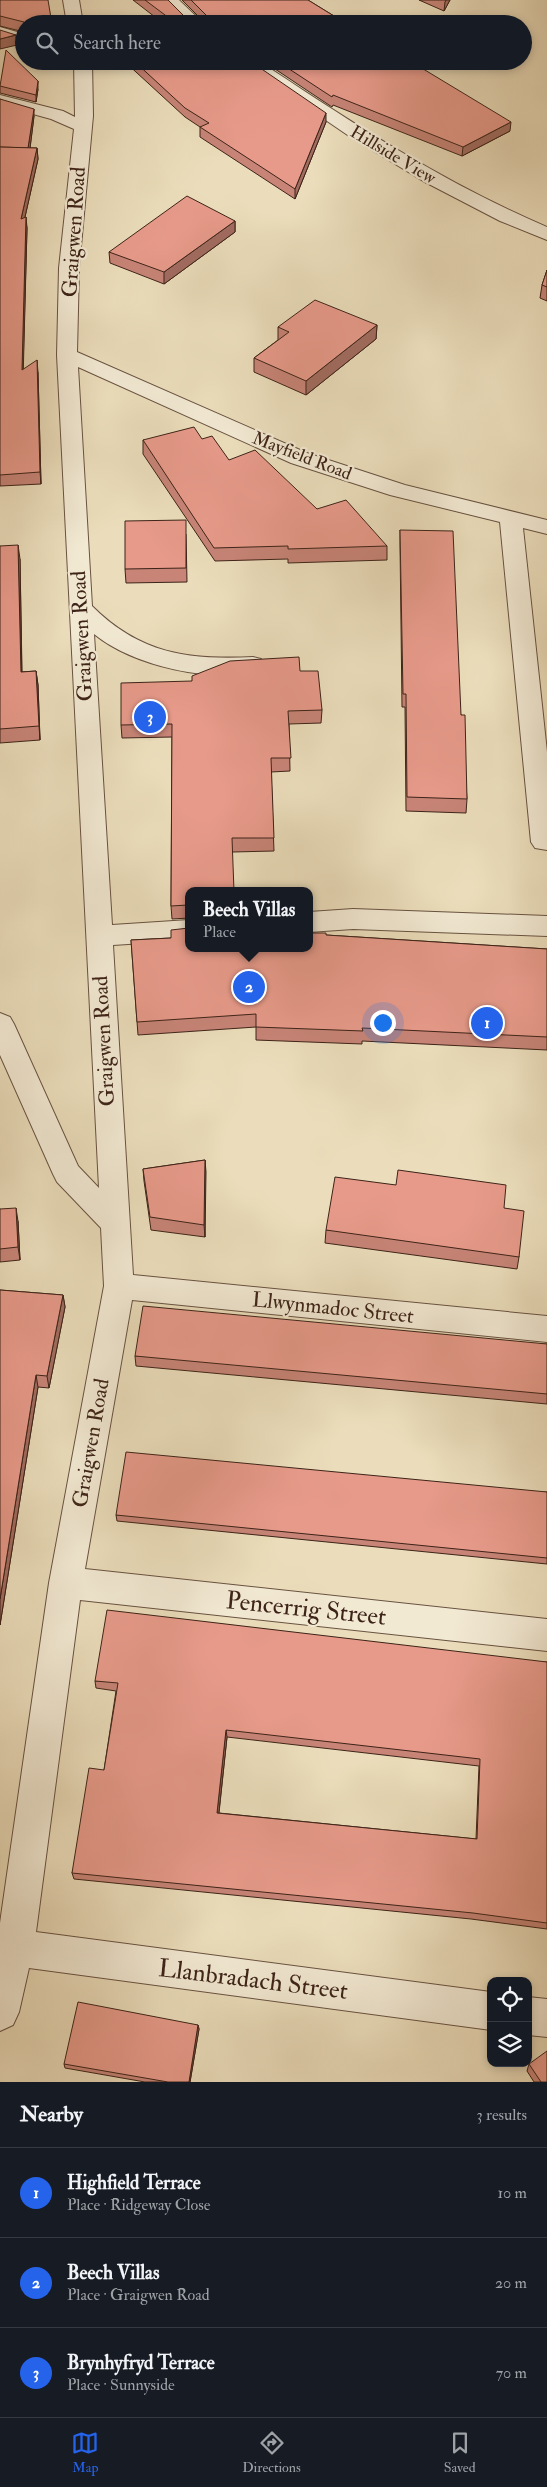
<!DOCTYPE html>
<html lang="en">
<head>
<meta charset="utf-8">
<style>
	:root { --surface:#171b24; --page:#242831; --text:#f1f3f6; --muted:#9ea1a6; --line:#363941; --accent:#2563eb }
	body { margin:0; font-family:"IM FELL Double Pica",serif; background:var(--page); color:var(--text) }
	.controls { position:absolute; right:15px; bottom:15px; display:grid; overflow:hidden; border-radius:10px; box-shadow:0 2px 8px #0003 }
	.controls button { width:45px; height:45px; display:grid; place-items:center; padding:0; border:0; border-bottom:1px solid var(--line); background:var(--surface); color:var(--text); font:25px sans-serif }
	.you { position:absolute; left:382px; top:1022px; width:18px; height:18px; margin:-12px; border:4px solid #fff; border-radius:50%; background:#1a73e8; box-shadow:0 0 0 8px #1a73e833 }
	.badge { display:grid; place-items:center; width:32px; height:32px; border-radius:50%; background:var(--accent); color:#fff; font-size:16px; font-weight:700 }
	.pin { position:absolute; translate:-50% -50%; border:2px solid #fff; box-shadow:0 1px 5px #0006 }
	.popup { position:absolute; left:185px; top:887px; width:128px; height:65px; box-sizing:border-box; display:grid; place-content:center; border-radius:10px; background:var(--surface); filter:drop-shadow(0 1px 4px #0005); font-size:16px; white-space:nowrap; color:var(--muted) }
	.popup b { font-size:19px; color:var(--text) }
	.popup::after { content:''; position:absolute; left:50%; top:100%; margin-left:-10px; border:10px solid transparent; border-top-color:var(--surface) }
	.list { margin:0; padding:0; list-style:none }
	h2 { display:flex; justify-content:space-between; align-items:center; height:65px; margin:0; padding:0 20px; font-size:21px }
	h2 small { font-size:16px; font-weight:400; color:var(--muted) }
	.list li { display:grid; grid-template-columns:32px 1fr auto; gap:15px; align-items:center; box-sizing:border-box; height:90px; padding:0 20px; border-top:1px solid var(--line) }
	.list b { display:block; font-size:19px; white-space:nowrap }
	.list p { margin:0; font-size:16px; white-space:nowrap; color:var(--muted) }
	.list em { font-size:16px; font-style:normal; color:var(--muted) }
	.icon { flex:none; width:28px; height:28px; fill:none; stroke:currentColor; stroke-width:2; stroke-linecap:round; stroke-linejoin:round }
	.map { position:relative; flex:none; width:547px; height:2082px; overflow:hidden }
	.search { position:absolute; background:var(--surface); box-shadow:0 2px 8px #0003; left:15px; right:15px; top:15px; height:55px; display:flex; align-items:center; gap:12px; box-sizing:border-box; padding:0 18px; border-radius:28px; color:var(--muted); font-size:19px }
	.sheet { height:335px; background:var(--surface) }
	nav { display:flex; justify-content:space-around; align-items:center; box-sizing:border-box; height:70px; border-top:1px solid var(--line); background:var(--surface); font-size:14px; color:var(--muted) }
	nav a { display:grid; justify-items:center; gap:2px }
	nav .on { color:var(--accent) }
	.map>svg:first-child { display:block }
</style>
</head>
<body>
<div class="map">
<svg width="547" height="2082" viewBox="0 0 547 2082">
	<rect width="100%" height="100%" fill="#ebddbb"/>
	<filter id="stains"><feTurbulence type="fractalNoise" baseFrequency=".004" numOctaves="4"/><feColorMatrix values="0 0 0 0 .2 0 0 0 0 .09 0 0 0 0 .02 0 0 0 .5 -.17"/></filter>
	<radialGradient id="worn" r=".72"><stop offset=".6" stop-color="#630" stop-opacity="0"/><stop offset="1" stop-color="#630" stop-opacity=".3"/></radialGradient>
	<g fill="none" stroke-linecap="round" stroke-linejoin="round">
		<defs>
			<g id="minor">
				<polygon points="63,0 79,0 83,24 67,24"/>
				<polygon points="161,0 179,0 204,24 186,24"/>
				<polygon points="0,27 24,34 24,45 0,38"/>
				<path d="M74,61H92L93,116L79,268L77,352L307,453L405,485L547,520V534L523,528L547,752V850L535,848L531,842L500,522L390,495L291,463L78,367L92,606C140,654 188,660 253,657L261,659L265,665L261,671C213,684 133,666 94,634L112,925L189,920V940L113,945L133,1275L547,1316V1342L132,1300L85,1569L547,1619V1651L80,1600L36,1932L491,1992V2030L29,1968L19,2012L13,2025L0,2031V1923L49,1583L104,1286L101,1228L57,1182L53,1174L0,1055V1013L10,1017L14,1024L78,1166L99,1188L57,355L59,268L74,129L51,119L0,105V95L63,111L75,117Z"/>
				<path d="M239,61H259C352,123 444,183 547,227V240L500,221L423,181L349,136Z"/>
				<polygon points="353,909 547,916 547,936 353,929 309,932 309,912"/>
				<polygon points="528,1997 547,1999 547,2037 528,2035"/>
			</g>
		</defs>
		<use href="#minor" stroke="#685241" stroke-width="2"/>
		<use href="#minor" fill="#f2e9d3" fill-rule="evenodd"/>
	</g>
	<g fill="#c78477" stroke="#3d2318" fill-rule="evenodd">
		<polygon points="0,0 52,24 24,24 24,32 0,26"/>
		<polygon points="133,0 168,0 184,16 198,16 182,0 308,0 347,24 164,24"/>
		<polygon points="419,0 450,0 444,11"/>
		<polygon points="124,61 250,61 326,122 295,199 200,137 200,127 185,117"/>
		<polygon points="263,61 410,61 510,131 462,156 333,105 332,107"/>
		<polygon points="0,84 38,89 36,102 0,93"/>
		<polygon points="0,99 34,116 30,148 37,148 38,159 25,217 27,228 23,369 38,372 41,484 0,486"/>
		<polygon points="235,221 235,232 164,284 110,263 109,252"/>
		<polygon points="547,270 547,301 540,298 542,285"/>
		<polygon points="377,325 376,339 306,395 254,372 254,358 278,340 278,327"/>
		<polygon points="143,440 229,460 317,509 387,546 387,560 288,563 288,559 215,561 143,454"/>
		<polygon points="400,530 461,715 467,799 466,813 406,811 405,707 402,707 400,544"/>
		<polygon points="186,534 187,582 126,583 125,569"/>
		<polygon points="0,546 20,559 22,672 36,671 38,685 40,740 0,743"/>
		<polygon points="300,671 322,710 321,723 289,724 290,771 271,772 274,851 233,852 189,891 189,918 172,919 171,906 172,737 122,738 121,725 192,681"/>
		<polygon points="326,935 547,949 547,1050 362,1041 362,1044 256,1040 256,1027 138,1035 131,940 171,938 189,948"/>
		<polygon points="205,1160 205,1237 151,1230 144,1181 143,1169"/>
		<polygon points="504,1208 519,1257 517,1269 325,1243 326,1230"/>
		<polygon points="0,1209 18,1221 20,1260 0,1262"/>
		<polygon points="0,1290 63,1295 65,1307 49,1388 38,1387 0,1625"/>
		<polygon points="547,1344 547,1404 136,1366 135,1356"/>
		<polygon points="547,1492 547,1564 117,1521 116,1515"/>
		<path d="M547,1662V1929L471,1919L74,1879L72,1873L104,1770L116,1691L96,1688L95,1681ZM227,1737L479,1766L476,1839L219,1813Z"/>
		<polygon points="198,2025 199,2029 190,2082 145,2082 65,2068 64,2064"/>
		<polygon points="529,2064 547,2082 534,2082 527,2071"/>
	</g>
	<g fill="#a26c61" stroke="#3d2318">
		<polygon points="446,0 450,0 444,11 445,2"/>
		<polygon points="16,35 17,45 0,49 0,39"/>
		<polygon points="38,81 38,89 36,102 36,95"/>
		<polygon points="34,109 34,116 29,156 28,148"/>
		<polygon points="326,113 326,122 295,199 295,189"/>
		<polygon points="511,122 510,131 462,156 463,147"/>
		<polygon points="37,148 38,159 22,230 21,219"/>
		<polygon points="26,217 27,228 23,381 22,370"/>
		<polygon points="235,221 235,232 164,284 164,272"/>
		<polygon points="377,325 376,339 306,395 306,381"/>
		<polygon points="37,360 38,372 41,484 40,472"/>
		<polygon points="18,545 20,559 22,686 21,672"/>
		<polygon points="36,671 38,685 40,740 39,726"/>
		<polygon points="205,1160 206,1172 205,1237 204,1225"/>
		<polygon points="16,1208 18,1221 20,1260 18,1247"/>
		<polygon points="63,1295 65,1307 49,1388 47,1376"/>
		<polygon points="36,1375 38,1387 0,1625 0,1599"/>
		<polygon points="226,1730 227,1737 218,1820 217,1813"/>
		<polygon points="198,2025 199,2029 190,2082 189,2082"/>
	</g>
	<g fill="#e79a8a" stroke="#3d2318" fill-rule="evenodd">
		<polygon points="0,0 48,0 52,24 24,24 24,22 0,16"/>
		<polygon points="145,0 168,0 184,16 204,16 206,15 191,0 308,0 347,24 177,24"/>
		<polygon points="0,30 16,35 0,39"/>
		<polygon points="6,50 38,81 36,95 0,86"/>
		<polygon points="134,61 250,61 326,113 295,189 200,127 209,123 185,108"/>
		<polygon points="277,61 410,61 511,122 463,147 333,95 332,97"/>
		<polygon points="0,99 34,109 28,148 0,147"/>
		<polygon points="0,147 37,148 21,219 26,217 22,370 37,360 40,472 0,475"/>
		<polygon points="187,196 235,221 164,272 109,252"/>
		<polygon points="547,270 547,287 542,285"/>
		<polygon points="315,300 377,325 306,381 254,358 289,332 278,327"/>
		<polygon points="194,427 202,439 212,436 229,460 255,450 317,509 346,500 387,546 288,549 288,546 214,548 143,440"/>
		<polygon points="186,520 186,568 125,569 125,521"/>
		<polygon points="400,530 453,531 461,715 465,715 467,799 407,797 406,694 403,694"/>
		<polygon points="18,545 21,672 36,671 39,726 0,729 0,546"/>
		<polygon points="299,657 300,671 318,671 322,710 288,711 291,758 271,758 274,838 232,838 234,891 189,891 189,905 188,905 171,906 172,724 121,725 121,683 192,681 192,676 230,661"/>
		<polygon points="189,928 189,948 309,948 309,933 326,933 326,935 547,949 547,1037 362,1028 363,1031 256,1027 256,1014 137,1022 131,940 171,938 171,930"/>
		<polygon points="205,1160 204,1225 150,1217 143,1169"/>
		<polygon points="398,1170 506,1185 504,1208 524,1211 519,1257 326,1230 335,1177 396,1185"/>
		<polygon points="16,1208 18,1247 0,1249 0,1209"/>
		<polygon points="0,1290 63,1295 47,1376 36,1375 0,1599"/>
		<polygon points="143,1306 547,1344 547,1394 135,1356"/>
		<polygon points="126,1452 547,1492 547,1558 116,1515"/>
		<path d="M107,1610L547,1662V1923L473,1913L72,1873L89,1768L104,1770L118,1683L95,1681ZM226,1730L480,1759L477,1839L217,1813Z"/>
		<polygon points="78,2002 198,2025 189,2082 168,2082 64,2064"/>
		<polygon points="547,2051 547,2082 541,2082 529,2064"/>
	</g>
	<g text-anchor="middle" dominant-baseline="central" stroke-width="4.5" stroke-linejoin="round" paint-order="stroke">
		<g font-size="18" fill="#3d2318" stroke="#f2e9d3">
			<text transform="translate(393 155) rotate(31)">Hillside View</text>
			<text transform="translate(302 456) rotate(21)">Mayfield Road</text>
		</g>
		<g font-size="21" fill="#3d2318" stroke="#f2e9d3">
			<text transform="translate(74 232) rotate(-86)">Graigwen Road</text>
			<text transform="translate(82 636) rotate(-93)">Graigwen Road</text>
			<text transform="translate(104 1041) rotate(-93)">Graigwen Road</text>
			<text transform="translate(333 1308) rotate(6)">Llwynmadoc Street</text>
			<text transform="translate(91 1443) rotate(-80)">Graigwen Road</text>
		</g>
		<g font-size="25" fill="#3d2318" stroke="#f2e9d3">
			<text transform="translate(306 1609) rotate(6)">Pencerrig Street</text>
			<text transform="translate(253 1980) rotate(7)">Llanbradach Street</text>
		</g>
	</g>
	<rect width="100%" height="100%" filter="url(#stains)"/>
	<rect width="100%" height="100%" fill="url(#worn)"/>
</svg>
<div class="controls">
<button><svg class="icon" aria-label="locate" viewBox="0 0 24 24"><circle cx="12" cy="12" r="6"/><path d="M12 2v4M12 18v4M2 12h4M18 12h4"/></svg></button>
<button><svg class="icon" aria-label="layers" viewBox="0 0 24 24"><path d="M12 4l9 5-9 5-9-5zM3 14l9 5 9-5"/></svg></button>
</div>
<div class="you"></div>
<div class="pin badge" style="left:487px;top:1023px">1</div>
<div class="pin badge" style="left:249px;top:987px">2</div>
<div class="popup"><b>Beech Villas</b>Place</div>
<div class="pin badge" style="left:150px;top:717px">3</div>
<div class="search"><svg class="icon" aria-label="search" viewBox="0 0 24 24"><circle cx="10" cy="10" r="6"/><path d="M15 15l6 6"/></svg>Search here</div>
</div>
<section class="sheet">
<h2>Nearby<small>3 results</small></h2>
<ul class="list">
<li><span class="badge">1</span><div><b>Highfield Terrace</b><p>Place · Ridgeway Close</p></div><em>10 m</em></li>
<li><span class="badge">2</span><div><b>Beech Villas</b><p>Place · Graigwen Road</p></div><em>20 m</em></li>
<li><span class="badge">3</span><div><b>Brynhyfryd Terrace</b><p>Place · Sunnyside</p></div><em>70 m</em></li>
</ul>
</section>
<nav>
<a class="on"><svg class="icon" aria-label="map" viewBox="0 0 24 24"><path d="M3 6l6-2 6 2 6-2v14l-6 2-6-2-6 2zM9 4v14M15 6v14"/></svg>Map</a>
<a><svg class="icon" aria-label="directions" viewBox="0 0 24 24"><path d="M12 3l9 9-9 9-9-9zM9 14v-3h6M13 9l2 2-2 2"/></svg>Directions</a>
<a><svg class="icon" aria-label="saved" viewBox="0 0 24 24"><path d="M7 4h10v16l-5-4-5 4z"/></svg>Saved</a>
</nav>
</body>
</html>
